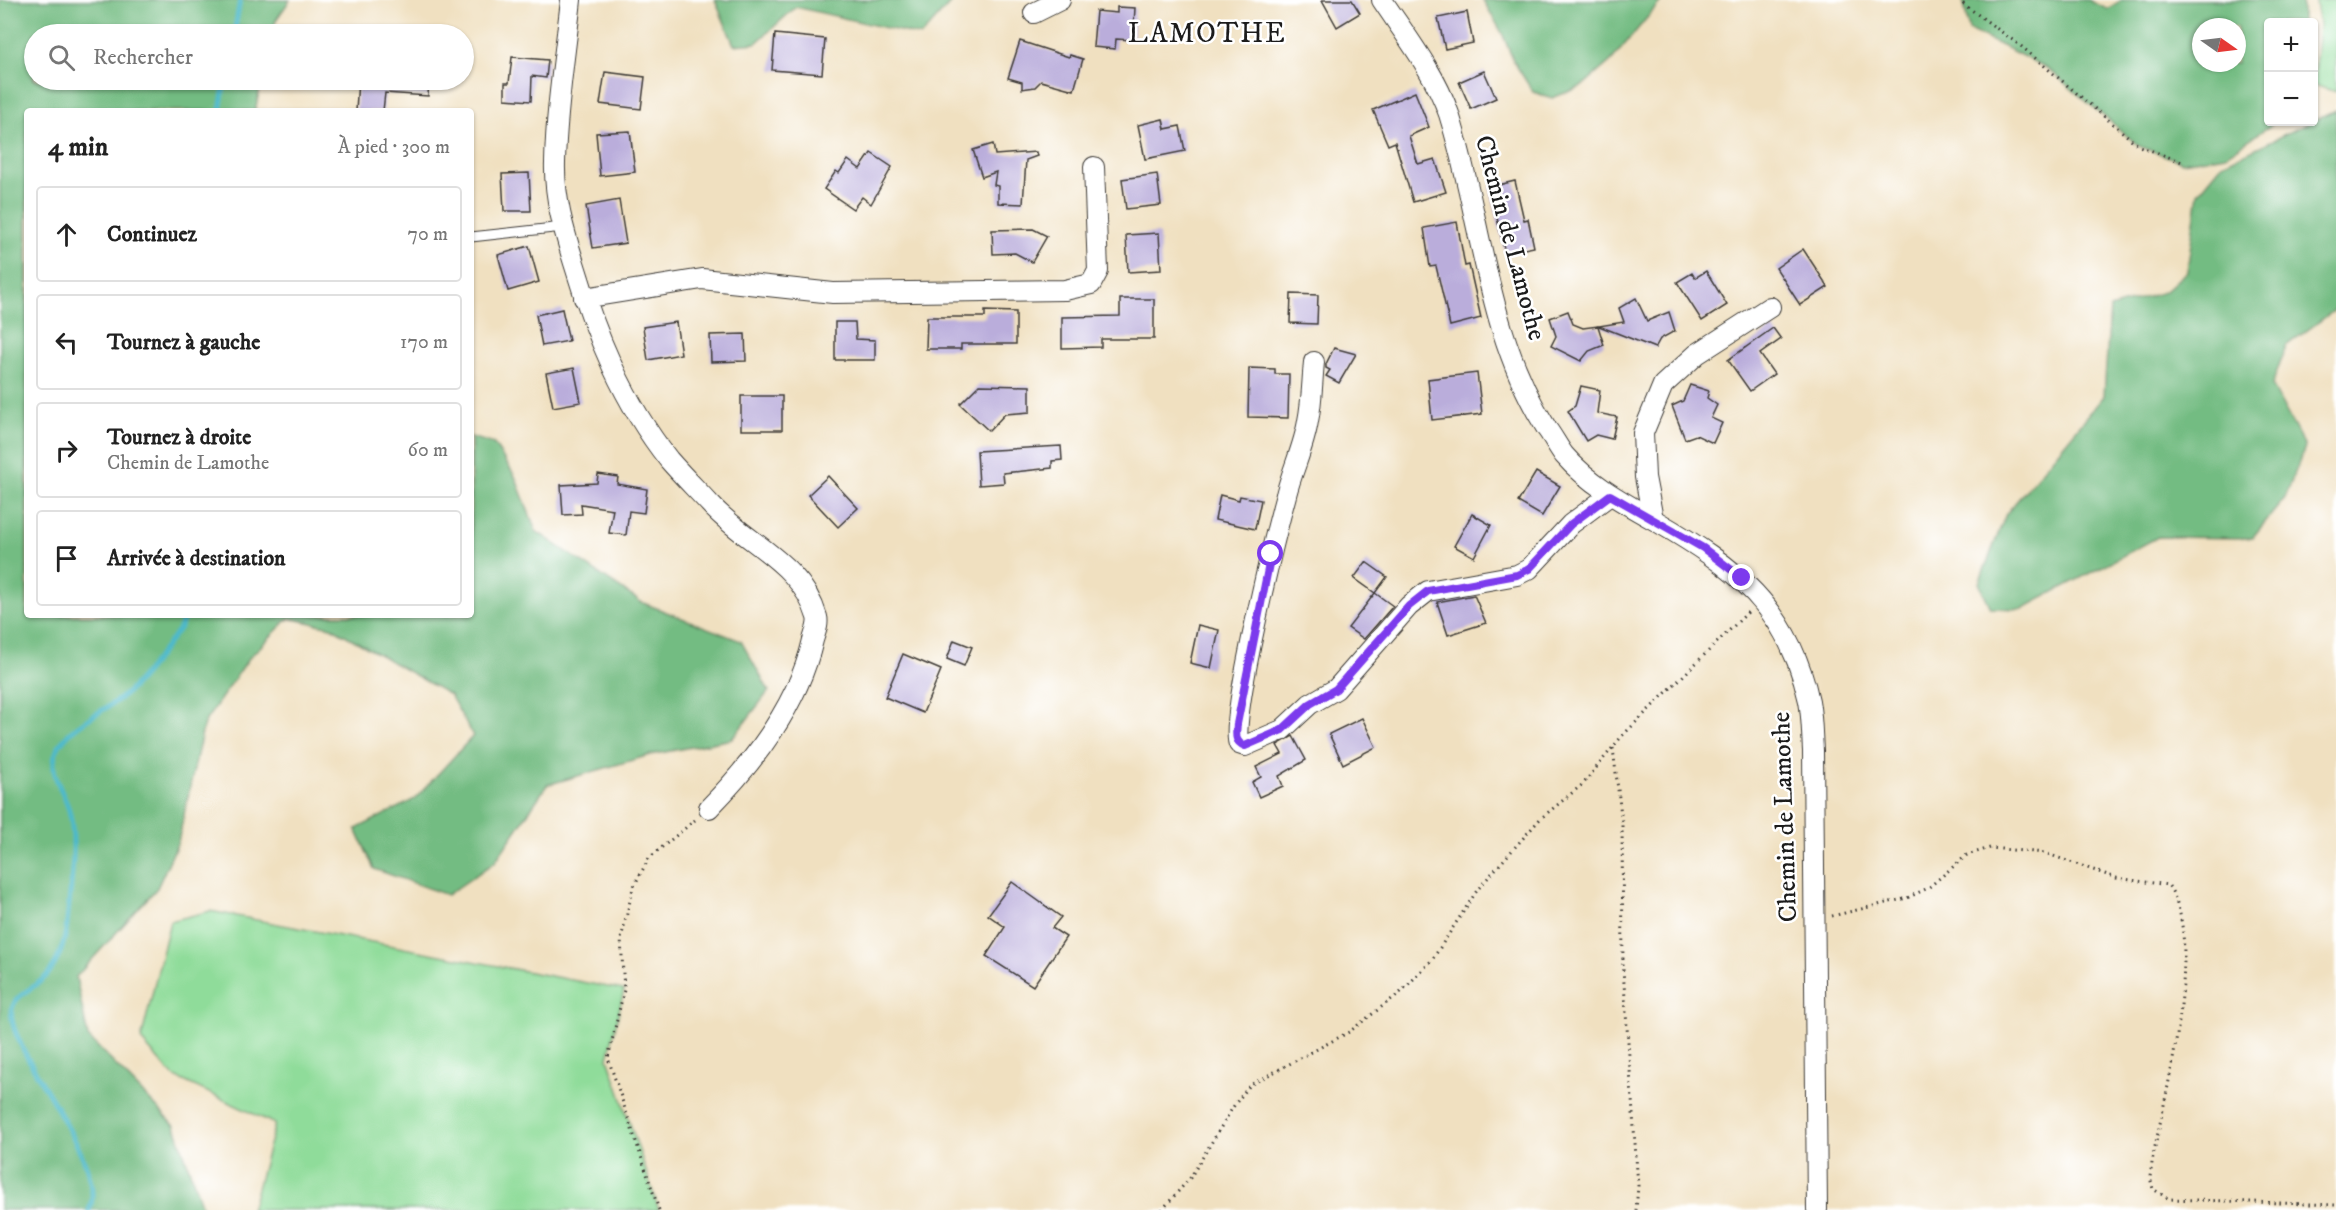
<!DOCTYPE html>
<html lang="fr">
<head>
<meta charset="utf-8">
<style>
	:root { --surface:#fff; --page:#f6f6f6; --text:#222; --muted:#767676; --line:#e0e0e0 }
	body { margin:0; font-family:"IM FELL DW Pica",serif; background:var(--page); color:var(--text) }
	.controls { position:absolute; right:18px; top:18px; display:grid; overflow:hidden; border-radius:6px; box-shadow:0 2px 4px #0004 }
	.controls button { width:54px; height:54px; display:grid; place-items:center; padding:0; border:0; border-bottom:2px solid var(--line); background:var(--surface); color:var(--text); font:30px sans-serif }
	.compass { position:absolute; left:2192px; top:18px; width:54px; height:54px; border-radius:50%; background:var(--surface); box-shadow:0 2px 4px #0004; rotate:104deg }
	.stop { position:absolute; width:18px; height:18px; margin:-14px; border:4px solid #7c3aed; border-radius:50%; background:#fff }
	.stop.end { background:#7c3aed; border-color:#fff; box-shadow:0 2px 6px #0008 }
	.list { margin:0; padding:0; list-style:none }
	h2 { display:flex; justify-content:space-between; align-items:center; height:78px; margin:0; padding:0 24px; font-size:26px }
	h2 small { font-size:20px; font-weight:400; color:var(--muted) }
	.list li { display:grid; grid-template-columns:39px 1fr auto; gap:18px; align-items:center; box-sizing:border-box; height:96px; margin:0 12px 12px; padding:0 12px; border:2px solid var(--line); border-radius:6px }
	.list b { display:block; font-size:22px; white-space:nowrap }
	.list p { margin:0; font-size:20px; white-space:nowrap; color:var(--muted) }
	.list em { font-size:20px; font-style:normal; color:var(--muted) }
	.icon { flex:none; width:33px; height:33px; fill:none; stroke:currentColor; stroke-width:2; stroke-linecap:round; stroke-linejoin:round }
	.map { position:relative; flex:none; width:2336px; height:1210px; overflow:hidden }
	.search { position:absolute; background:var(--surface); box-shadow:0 2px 4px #0004; left:24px; top:24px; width:450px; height:66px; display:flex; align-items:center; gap:15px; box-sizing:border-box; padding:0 21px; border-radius:33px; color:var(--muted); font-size:22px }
	.panel { position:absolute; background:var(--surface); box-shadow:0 2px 4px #0004; left:24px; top:108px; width:450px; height:510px; border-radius:6px }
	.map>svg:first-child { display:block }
</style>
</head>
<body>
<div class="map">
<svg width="2336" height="1210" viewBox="0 0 2336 1210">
	<rect width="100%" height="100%" fill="#fff"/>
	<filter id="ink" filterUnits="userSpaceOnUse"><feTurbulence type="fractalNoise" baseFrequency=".0167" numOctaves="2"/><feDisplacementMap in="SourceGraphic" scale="12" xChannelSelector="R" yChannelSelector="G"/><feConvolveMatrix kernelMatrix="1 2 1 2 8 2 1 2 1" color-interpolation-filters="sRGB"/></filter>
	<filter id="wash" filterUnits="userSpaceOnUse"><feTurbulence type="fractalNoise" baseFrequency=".008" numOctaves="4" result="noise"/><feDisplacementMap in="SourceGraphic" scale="24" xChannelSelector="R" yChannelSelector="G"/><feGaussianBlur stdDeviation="1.35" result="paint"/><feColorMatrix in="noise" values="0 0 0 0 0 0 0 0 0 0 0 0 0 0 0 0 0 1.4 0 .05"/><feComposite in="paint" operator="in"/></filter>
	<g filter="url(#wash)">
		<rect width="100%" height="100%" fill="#f0e0c0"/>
		<g fill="#8fdc9a" stroke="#567c5b" stroke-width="1.5">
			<polygon points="2316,0 2336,0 2336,92 2314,85 2319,25"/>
			<polygon points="210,911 624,990 608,1058 659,1210 251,1210 275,1124 173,1076 141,1040 170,921"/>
		</g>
		<g fill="#73bc82" stroke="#486c4f" stroke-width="1.5" fill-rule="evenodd">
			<polygon points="0,0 290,0 276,20 272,34 34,34 34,80 262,80 255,111 27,111 27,615 471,615 471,437 494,444 515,476 536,531 641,602 741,641 769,691 732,739 650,755 547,785 495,862 447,895 374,869 356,829 415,799 473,736 450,695 331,627 289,618 249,658 204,723 178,842 157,888 76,977 88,1037 175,1126 203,1210 0,1210"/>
			<polygon points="715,0 953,0 921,36 796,7 756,43 734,45"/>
			<polygon points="1483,0 1662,0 1611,61 1581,87 1552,98 1533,92 1514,62 1502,33"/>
			<path d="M1963,0H2088L2107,9L2122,0H2298L2302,2V22H2268V122L2274,123L2226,155L2182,162L2139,146L2047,68L1969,30ZM2201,27H2237V63H2201Z"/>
			<polygon points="2336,110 2336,309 2286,346 2272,385 2305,447 2285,498 2252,538 2158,537 2022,609 1991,608 1979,583 2006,514 2104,396 2110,308 2164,292 2187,271 2198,193 2222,164"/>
		</g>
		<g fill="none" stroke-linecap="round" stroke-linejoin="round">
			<g stroke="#4eb9ca" stroke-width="5">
				<polyline points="234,34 240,0"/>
				<polyline points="220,111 225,80"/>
				<path d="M89,1210C110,1167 20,1065 12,1020C7,994 36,990 48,974C60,959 65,942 67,923C70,888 78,845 69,810C63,790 47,772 57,750C70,722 109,711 130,690C149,671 165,648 181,626L185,615"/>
			</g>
		</g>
		<g id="blocks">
			<g fill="#baaddb">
				<polygon points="1322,0 1352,0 1360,13 1337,27"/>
				<polygon points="1117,7 1135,8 1133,40 1116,39 1115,49 1093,47 1096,11 1117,13"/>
				<polygon points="1467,12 1473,43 1445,49 1438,18"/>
				<polygon points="775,34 825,39 822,74 772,70"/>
				<polygon points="1020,41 1069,57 1070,55 1083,59 1074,90 1041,81 1035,87 1022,89 1022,82 1008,78"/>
				<polygon points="512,57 548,60 546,78 532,76 531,101 505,99 505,83 509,83"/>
				<polygon points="1484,71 1496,98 1471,109 1459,82"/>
				<polygon points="605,72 645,77 641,109 600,104"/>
				<polygon points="358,80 429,80 428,96 385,93 383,111 356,111"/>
				<polygon points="1415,92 1429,127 1409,136 1418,164 1435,159 1446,192 1413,202 1395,142 1388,145 1373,110"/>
				<polygon points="1163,119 1165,129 1180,126 1185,151 1145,159 1138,125"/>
				<polygon points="630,131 635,172 600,176 596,133"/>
				<polygon points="993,144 995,155 1036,152 1037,156 1026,160 1023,204 998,203 998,186 994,185 996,172 982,177 973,150"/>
				<polygon points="871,153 892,167 871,204 862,197 853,209 824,189 836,171 839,173 848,160 860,169"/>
				<polygon points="529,173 531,211 504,211 502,174"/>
				<polygon points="1157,174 1161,205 1126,209 1122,179"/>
				<polygon points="1515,181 1524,220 1528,219 1534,247 1505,253 1490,187"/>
				<polygon points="619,200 626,243 593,248 586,206"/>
				<polygon points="1457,222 1465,266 1469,265 1481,318 1450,326 1436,266 1430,267 1424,228"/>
				<polygon points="1033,229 1047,236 1032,262 1015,253 993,254 992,230"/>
				<polygon points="1159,233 1161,270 1128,272 1126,235"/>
				<polygon points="529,246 539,282 508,291 498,255"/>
				<polygon points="1803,249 1828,287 1800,305 1776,268"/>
				<polygon points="1706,271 1727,305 1702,321 1677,282 1692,273 1695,278"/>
				<polygon points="1291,294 1318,295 1317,324 1290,323"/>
				<polygon points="1636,298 1647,321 1669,312 1675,331 1660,339 1655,348 1599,326 1624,322 1619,308"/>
				<polygon points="1120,299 1154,299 1154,339 1101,339 1101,347 1062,348 1062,317 1120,316"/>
				<polygon points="562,309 569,341 542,346 536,315"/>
				<polygon points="985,311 1016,312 1016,344 961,344 961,349 926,349 927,317 985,317"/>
				<polygon points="1568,311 1573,324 1583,328 1598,326 1604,345 1589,351 1581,361 1551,346 1556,336 1550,318"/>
				<polygon points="676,322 681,354 648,360 643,327"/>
				<polygon points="835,322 855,322 856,339 875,340 875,360 835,360"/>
				<polygon points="1773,328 1781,339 1760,354 1774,374 1750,391 1728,360"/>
				<polygon points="745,334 746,361 711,362 710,335"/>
				<polygon points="1334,348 1356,354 1339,383 1326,376 1330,370 1326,368 1326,364"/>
				<polygon points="574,368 581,402 553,407 546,373"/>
				<polygon points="1249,368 1275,369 1275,374 1289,374 1288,418 1248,417"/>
				<polygon points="1477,373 1482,414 1432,420 1428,379"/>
				<polygon points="979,385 1030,386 1030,412 1005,414 989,431 960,404"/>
				<polygon points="1690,385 1709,391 1707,398 1717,405 1711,418 1722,423 1713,443 1696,435 1685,439 1672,406 1683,401"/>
				<polygon points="1581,386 1600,390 1597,413 1617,417 1612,439 1596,435 1586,441 1568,411 1575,406"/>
				<rect x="741" y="396" width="41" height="34"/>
				<polygon points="1061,446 1062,460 1052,461 1052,468 1003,473 1004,483 979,485 977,451"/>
				<polygon points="1536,472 1560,486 1542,516 1518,502"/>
				<polygon points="598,474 618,477 617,484 647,489 644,513 629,511 626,535 609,533 613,509 581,504 582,514 563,515 561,485 597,483"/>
				<polygon points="828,476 858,508 838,527 808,495"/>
				<polygon points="1220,495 1239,500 1240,496 1261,500 1255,529 1215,520"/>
				<polygon points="1472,514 1491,525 1474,557 1454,546"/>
				<polygon points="1366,562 1387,577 1375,593 1354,578"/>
				<polygon points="1375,593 1393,606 1364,639 1348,628"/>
				<polygon points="1474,595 1486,623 1448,635 1437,602"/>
				<polygon points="1198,625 1219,630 1211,668 1190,663"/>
				<polygon points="954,640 972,647 964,666 947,659"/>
				<polygon points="903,654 941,670 923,713 885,697"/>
				<polygon points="1362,718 1376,747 1343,764 1329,734"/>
				<polygon points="1293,736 1306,760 1279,776 1283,786 1259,797 1252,782 1261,777 1256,767 1282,754 1277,745"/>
				<polygon points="1012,882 1061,917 1052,928 1066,937 1033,986 986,956 1005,927 988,915"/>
			</g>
		</g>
	</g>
	<g filter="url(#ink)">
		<use href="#blocks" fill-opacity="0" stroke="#3c3935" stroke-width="1.5"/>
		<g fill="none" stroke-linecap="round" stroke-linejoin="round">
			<defs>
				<polyline id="lane" points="471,237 563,227"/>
				<g id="street">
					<path d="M571,0C565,54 556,109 555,163C554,197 564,231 574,263C595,333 623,402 669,460C682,475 697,490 710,504C746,544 801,562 817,617C819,624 815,633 813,640C798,705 755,761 709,808"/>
					<path d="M1382,0C1406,36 1435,73 1449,114C1482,219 1486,334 1547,429C1553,437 1558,447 1564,455C1589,484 1624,503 1656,521C1735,567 1789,607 1809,701C1812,717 1812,735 1813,751L1817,1210"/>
					<polyline points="1034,13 1060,0"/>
					<polyline points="584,298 702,279 833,293 1065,290 1091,284 1098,271 1094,167"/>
					<path d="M1314,362C1312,382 1312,402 1308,421C1304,447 1292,470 1286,495C1277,528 1228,724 1239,744L1245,746L1282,730L1310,704L1336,689L1409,606L1428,591L1517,575L1529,569L1571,524L1610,495"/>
					<polyline points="1653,519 1645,477 1643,433 1663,385 1697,354 1770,307"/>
				</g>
			</defs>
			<use href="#lane" stroke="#3c3935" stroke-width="11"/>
			<use href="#street" stroke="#3c3935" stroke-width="22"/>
			<g stroke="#3c3935" stroke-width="3" stroke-dasharray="1.5 4.5" stroke-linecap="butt">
				<polyline points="1958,0 2022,47 2139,146 2182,162"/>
				<polyline points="1613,748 1622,823 1623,969 1638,1186 1636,1210"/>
				<path d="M1832,916L1907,898L1928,888L1967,855L1990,848L2045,853L2116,878L2168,885C2206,938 2166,1093 2153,1156L2150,1177L2153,1189L2169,1199L2336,1205"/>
				<polyline points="659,1210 608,1058 624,990 621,939 633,888 649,858 695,820"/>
				<polyline points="1162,1210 1190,1178 1235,1104 1250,1085 1349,1032 1401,992 1432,960 1478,889 1540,819 1583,784 1622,736 1748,612"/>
			</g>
			<use href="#lane" stroke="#fff" stroke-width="9"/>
			<use href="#street" stroke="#fff" stroke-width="20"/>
		</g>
	</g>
	<g fill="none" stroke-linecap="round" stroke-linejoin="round" filter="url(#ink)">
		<path stroke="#7c3aed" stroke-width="8" d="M1271,554L1237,724C1236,734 1234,742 1245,746L1282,730L1310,704L1336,689L1409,606L1428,591L1517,575L1529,569L1571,524L1610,495L1703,548L1742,578"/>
	</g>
	<g text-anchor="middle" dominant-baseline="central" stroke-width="5" stroke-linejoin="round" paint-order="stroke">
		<g font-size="26" fill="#1c1c1c" stroke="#fff">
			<text transform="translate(1510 238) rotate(75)">Chemin de Lamothe</text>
			<text transform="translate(1785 817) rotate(-92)">Chemin de Lamothe</text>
		</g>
		<g font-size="28" letter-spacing="1.5" fill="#1c1c1c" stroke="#fff">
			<text x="1207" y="33">LAMOTHE</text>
		</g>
	</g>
</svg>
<div class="controls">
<button>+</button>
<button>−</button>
</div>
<svg class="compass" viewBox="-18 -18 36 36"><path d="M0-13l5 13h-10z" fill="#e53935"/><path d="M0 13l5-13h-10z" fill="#767676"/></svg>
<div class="stop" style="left:1271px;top:554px"></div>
<div class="stop end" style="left:1742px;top:578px"></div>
<div class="search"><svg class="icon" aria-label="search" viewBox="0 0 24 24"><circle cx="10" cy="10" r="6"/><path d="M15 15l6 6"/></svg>Rechercher</div>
<section class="panel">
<h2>4 min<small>À pied · 300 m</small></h2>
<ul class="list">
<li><svg class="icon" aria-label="ahead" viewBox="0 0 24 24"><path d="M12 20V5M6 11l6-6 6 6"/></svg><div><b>Continuez</b></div><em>70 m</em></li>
<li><svg class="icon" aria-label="left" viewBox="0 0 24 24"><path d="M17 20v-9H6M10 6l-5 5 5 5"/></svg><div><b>Tournez à gauche</b></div><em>170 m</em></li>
<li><svg class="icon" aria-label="right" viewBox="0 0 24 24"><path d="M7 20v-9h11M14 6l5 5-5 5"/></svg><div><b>Tournez à droite</b><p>Chemin de Lamothe</p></div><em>60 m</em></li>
<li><svg class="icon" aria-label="arrive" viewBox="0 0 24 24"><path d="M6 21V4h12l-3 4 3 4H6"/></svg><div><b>Arrivée à destination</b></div></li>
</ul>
</section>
</div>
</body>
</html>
